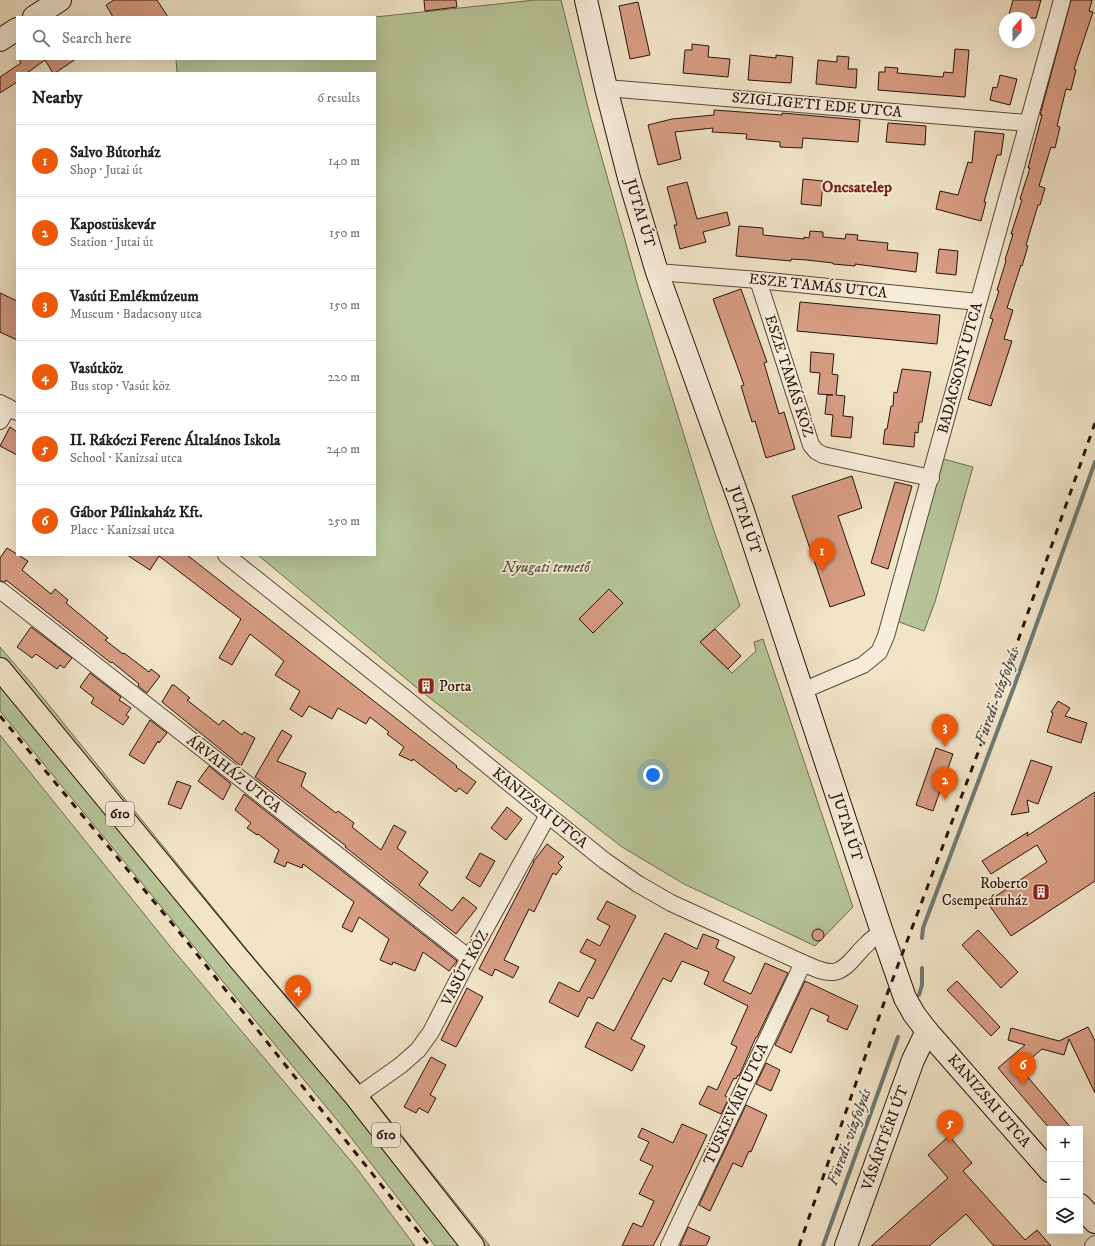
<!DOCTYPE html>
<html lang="en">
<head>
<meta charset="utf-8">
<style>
	:root { --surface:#fff; --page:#f6f6f6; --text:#202124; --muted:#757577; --line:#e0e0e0; --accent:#ea580c }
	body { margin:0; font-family:"IM FELL DW Pica",serif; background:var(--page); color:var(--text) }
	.controls { position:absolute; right:12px; bottom:12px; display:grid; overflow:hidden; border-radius:0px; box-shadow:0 4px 16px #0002 }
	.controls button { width:36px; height:36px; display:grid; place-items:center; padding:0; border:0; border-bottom:1px solid var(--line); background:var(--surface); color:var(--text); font:20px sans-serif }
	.compass { position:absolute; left:999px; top:12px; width:36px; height:36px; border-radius:50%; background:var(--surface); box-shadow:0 4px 16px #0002; rotate:20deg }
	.you { position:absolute; left:653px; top:775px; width:14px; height:14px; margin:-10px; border:3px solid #fff; border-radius:50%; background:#1a73e8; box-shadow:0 0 0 6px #1a73e833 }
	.badge { display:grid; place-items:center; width:26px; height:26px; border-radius:50%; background:var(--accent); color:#fff; font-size:13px; font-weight:700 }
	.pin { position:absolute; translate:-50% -33px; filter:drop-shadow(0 1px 2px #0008) }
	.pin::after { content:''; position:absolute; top:21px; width:14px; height:12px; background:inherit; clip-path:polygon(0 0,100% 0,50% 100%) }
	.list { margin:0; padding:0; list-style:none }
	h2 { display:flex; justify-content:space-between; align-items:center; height:52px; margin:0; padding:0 16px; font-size:17px }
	h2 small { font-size:13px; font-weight:400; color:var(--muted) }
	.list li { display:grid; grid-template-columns:26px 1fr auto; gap:12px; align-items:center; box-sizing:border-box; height:72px; padding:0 16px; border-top:1px solid var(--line) }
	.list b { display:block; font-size:15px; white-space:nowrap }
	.list p { margin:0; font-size:13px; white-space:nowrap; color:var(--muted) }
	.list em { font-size:13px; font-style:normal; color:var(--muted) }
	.icon { flex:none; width:22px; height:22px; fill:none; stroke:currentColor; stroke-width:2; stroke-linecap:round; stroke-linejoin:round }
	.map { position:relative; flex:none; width:1095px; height:1246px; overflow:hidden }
	.search { position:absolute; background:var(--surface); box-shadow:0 4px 16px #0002; left:16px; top:16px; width:360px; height:44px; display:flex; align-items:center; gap:10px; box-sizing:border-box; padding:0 14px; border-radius:0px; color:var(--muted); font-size:15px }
	.panel { position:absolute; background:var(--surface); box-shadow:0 4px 16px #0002; left:16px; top:72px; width:360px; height:484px; border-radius:0px }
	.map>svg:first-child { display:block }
</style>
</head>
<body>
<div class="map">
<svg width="1095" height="1246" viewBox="0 0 1095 1246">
	<rect width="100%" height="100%" fill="#f1e4c7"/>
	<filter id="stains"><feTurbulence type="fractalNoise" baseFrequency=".005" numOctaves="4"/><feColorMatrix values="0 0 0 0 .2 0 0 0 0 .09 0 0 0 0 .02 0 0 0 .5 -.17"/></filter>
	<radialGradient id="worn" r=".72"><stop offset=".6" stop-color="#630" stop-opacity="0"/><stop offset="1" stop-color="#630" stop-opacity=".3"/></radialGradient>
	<g fill="#b6c598" stroke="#706c51">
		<polygon points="535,0 561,0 589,112 638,287 710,519 740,606 700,642 732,673 756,651 754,642 763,639 853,907 815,946 684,884 622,847 417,688 258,555 375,555 375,73 177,73 176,59 375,59 375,17"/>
		<polygon points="936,457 973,467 935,602 924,631 891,619"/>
		<polygon points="0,647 31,683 248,951 364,1088 490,1246 435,1246 342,1126 0,711"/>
		<polygon points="0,735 169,945 355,1166 415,1246 0,1246"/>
	</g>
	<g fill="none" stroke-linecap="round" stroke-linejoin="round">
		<g stroke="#6d7a72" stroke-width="4">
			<polyline points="922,938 923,928 1015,684 1095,462"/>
			<polyline points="919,995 922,985 922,968"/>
			<polyline points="823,1246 898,1037"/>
		</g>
	</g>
	<g fill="#d79c83" stroke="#29140a">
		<polygon points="114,0 157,0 168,17 113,17 106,5"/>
		<polygon points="424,0 456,0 457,7 425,11"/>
		<polygon points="1013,0 1041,0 1036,18 1008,18"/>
		<polygon points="1071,0 1092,0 1089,11 1093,12 1074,69 1076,70 1071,90 1066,89 1057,126 1060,127 1055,148 1051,147 1039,186 1045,188 1040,205 1038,205 1026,245 1028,246 1022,266 1021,265 1007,308 1013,310 1004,339 1012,341 991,406 968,399 993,319 990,318 999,291 997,290 1006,261 1005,260 1013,234 1011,234 1022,200 1020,199 1030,168 1028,168 1042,115 1040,115"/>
		<polygon points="638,2 650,55 630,59 619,6"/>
		<polygon points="692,44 709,46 708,57 730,59 728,77 683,73 685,50 692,50"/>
		<polygon points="955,49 969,50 965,97 878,90 879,72 885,72 885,67 898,68 897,73 943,77 944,72 953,73"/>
		<polygon points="750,55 776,58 776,55 793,57 791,83 748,80"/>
		<polygon points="837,56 849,57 848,69 857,69 856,88 816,84 818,60 837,62"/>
		<polygon points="19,59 76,59 55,73 53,73 45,60 27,73 17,73 17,82 0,93 0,77 21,63"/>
		<polygon points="1000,75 1017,79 1010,105 990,100 993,87 997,88"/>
		<polygon points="714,110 782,115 782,113 860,120 858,142 803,138 802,148 780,147 780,142 746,139 747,134 712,132 713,128 675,132 681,159 658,165 648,125 672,119 714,115"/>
		<polygon points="888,123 926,126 925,145 886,142"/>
		<polygon points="975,131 1004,134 1001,155 997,155 984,202 986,202 981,221 936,209 940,191 958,195 968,162 972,163"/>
		<polygon points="803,179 823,181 821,206 801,204"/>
		<polygon points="687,182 697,219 727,212 730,225 703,232 706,242 680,249 674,225 677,225 667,187"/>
		<polygon points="739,226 763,228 763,235 804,239 804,237 809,238 810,231 823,232 823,237 845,239 846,234 858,235 857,240 888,243 887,250 918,253 916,272 855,264 855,266 833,264 833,263 807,260 791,259 791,261 736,256"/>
		<polygon points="939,249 958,251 956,275 936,273"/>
		<polygon points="741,289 767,362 764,363 779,414 784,412 795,449 766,458 755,421 752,422 741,386 744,385 713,299"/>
		<polygon points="0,293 17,301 17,340 0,332"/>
		<polygon points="800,302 940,315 937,344 797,331"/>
		<polygon points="811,352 834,354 832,374 838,375 836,395 845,396 843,416 853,417 851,438 831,436 833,415 825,414 827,395 833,395 818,394 820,373 810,372"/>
		<polygon points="902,369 931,372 922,422 919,422 918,433 915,432 914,447 883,444 885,429 887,429 891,406 893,406 894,392 897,393"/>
		<polygon points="10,427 17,432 17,455 0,446"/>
		<polygon points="852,476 862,508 838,516 865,595 830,607 792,496"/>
		<polygon points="895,482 912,486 888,569 871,563"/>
		<polygon points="7,548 28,561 22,570 51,594 55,589 68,600 66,603 108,638 105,640 123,654 124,653 149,672 151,669 160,676 147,693 138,686 139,684 112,662 111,663 6,580 5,582 0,581 0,558"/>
		<polygon points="127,555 187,555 457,766 456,767 476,782 467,794 459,788 456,792 413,759 412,761 399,755 404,747 387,734 389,732 370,717 366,724 338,708 332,719 309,706 302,717 290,709 300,691 275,675 284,661 250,634 232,665 219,658 241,619 159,556 150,570"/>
		<polygon points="609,589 623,603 593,633 579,619"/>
		<polygon points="31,627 72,658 64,668 60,665 57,669 36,654 32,658 17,647"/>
		<polygon points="715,629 741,656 728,669 700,642"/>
		<polygon points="90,673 121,697 119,700 131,708 126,715 129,717 123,725 91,703 94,698 80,687"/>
		<polygon points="172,685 174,685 190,698 187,700 219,725 223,720 242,735 244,732 255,738 241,766 162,702"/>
		<polygon points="1058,701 1070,708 1065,716 1087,723 1081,743 1047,732 1053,713 1051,712"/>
		<polygon points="150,720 167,733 159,743 158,741 144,764 129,755"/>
		<polygon points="282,730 292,736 277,761 306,773 301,786 336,813 338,811 354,823 352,827 381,850 394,825 406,832 397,848 428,872 419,885 452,911 463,897 477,908 456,934 345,847 346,846 255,777"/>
		<polygon points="936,748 953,754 933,811 916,805"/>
		<polygon points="1031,760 1052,767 1038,804 1027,800 1029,812 1011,815"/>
		<polygon points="209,766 231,784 223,800 198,781"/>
		<polygon points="177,781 191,786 181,809 168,804"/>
		<polygon points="1095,792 1095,881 1011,936 987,902 1047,862 1037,845 991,874 982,861 1028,832 1027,836"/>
		<polygon points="244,794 457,961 449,971 423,952 415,971 393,962 392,965 380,960 389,939 359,917 352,932 342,927 354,902 303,864 302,868 287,862 285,867 274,862 279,850 258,834 257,835 247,828 251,823 235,810"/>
		<polygon points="507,807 522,819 506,840 491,828"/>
		<polygon points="547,844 564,857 558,863 562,867 556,875 553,873 534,912 529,909 504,960 519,967 513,978 495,969 492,976 479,969 534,862 533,862"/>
		<polygon points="480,853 495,861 480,887 466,878"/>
		<polygon points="607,901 636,916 593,999 588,997 578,1017 549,1002 559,982 579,992 596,960 580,952 587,939 600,946 610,926 597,919"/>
		<circle cx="818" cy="935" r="6"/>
		<polygon points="978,930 1018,972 1001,988 962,945"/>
		<polygon points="665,933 697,949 703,934 719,940 716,948 735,957 723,981 751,994 765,963 788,973 757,1037 756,1037 739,1076 738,1075 736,1079 734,1078 725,1096 729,1098 721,1114 699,1104 708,1086 717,1090 737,1047 731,1044 748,1006 704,984 709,972 682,961 671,982 663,978 631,1039 645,1046 632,1071 585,1047 597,1022 614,1031"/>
		<polygon points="805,981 858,1006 847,1030 827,1021 829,1016 811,1008 791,1053 775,1045"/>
		<polygon points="957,981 1000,1027 991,1036 947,990"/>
		<polygon points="467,988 483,997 456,1047 441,1040"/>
		<polygon points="1088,1027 1095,1041 1095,1093 1069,1039 1064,1055 1042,1049 1020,1068 1072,1129 1050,1129 998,1068 1025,1045 1008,1040 1011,1028 1059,1041"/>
		<polygon points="431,1057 446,1065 430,1095 436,1098 428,1113 419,1108 416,1113 404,1107"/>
		<polygon points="766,1063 780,1070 771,1091 756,1084"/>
		<polygon points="746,1105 767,1115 751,1152 749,1151 742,1167 733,1163 710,1211 699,1205"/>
		<polygon points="682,1124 707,1135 661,1231 653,1246 622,1246 633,1223 642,1227 654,1201 639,1194 653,1166 640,1160 649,1142 638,1137 642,1128 673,1143"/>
		<polygon points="949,1136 972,1163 963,1171 1025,1240 1037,1230 1051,1246 994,1246 966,1214 929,1246 871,1246 948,1178 928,1155"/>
		<polygon points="688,1227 710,1237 706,1246 680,1246"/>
	</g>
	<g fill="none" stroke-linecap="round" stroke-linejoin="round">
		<defs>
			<g id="street">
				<polyline points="606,88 1027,123"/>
				<polyline points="657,272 758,280 978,302"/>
				<polyline points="758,280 811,445 816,451 823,455 931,478"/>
				<polyline points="0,403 17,412"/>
				<polyline points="0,421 8,407"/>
				<path d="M226,555L404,697L548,815L605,861L638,884L671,903L803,963C812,967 823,973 833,972C847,971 857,952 867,944C871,939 877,936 882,932"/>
				<polyline points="0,590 469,958"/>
				<polyline points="802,691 863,665 879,652 886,636 1062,0"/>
				<polyline points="356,1097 401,1065 418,1050 431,1032 469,958 548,815"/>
				<polyline points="669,1246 803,963"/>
				<polyline points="1093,1246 1095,1244"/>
			</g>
			<g id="secondary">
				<polyline points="586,0 606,88 629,178 657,272 743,511 882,932 905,998 914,1014 927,1031 1050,1171"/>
				<polyline points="34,17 60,0"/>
				<polyline points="0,40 17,29"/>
				<polyline points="1080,1205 1095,1222"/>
				<polyline points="846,1246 913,1060 927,1031"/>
			</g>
			<polyline id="primary" points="0,669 239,959 356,1097 473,1246"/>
		</defs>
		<use href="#street" stroke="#5b4839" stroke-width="18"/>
		<use href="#secondary" stroke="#29140a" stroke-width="24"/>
		<use href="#primary" stroke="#29140a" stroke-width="24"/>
		<use href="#street" stroke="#f6eddb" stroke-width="16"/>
		<use href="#secondary" stroke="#f6eddb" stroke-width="22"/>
		<use href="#primary" stroke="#f1e4c7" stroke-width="22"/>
		<g stroke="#29140a" stroke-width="3" stroke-dasharray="7 7" stroke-linecap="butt">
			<polyline points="0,716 180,933 430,1246"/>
			<polyline points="799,1246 886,997 985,734 1095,423"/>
		</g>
	</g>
	<defs>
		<symbol id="building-square" viewBox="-11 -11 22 22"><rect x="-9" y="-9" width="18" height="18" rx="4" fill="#8f2418" stroke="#f6eddb"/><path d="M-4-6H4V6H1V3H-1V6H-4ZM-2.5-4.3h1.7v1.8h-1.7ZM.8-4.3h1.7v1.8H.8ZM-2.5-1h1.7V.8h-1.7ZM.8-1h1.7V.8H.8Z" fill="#fff"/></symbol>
	</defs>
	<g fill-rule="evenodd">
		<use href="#building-square" x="416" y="676" width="20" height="20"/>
		<use href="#building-square" x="1031" y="882" width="20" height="20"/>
	</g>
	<g text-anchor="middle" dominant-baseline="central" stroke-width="3.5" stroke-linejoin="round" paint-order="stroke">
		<g fill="#f6eddb" stroke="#665549" stroke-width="1">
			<rect x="106" y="802" width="28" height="24" rx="3"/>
			<rect x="372" y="1123" width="28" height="24" rx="3"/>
		</g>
		<g font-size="14" font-weight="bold" fill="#29140a">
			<text x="120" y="814">610</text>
			<text x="386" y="1135">610</text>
		</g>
		<g font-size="15" fill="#29140a" stroke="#f6eddb">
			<text transform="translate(817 105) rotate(5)">SZIGLIGETI EDE UTCA</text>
			<text transform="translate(640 213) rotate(73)">JUTAI ÚT</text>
			<text transform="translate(818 286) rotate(6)">ESZE TAMÁS UTCA</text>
			<text transform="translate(960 368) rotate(-75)">BADACSONY UTCA</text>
			<text transform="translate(789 376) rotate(72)">ESZE TAMÁS KÖZ</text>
			<text transform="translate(745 520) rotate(71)">JUTAI ÚT</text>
			<text transform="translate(234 774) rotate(38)">ÁRVAHÁZ UTCA</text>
			<text transform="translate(540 808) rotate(39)">KANIZSAI UTCA</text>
			<text transform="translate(847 827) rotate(72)">JUTAI ÚT</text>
			<text transform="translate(465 968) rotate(-62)">VASÚT KÖZ</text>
			<text transform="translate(989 1101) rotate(49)">KANIZSAI UTCA</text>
			<text transform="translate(736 1104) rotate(-65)">TÜSKEVÁRI UTCA</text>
			<text transform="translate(885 1138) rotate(-70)">VÁSÁRTÉRI ÚT</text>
		</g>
		<g font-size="15" font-style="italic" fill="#5a523c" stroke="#f6eddb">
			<text x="546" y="567">Nyugati temető</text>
		</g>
		<g font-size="15" fill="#29140a" stroke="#f6eddb" text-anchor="start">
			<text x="439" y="686">Porta</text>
			<text x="1028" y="883" text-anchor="end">Roberto<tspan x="1028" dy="17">Csempeáruház</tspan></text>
		</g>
		<g font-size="16" font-weight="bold" fill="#7a1f14" stroke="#f6eddb">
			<text x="857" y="187">Oncsatelep</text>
		</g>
		<g font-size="16" font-style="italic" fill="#515047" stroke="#f6eddb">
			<text transform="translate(997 696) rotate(-70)">Füredi-vízfolyás</text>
			<text transform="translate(849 1137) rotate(-70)">Füredi-vízfolyás</text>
		</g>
	</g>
	<rect width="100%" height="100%" filter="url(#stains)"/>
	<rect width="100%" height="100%" fill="url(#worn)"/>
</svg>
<div class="controls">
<button>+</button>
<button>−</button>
<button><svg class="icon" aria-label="layers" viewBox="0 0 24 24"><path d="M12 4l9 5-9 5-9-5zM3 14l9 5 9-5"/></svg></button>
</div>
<svg class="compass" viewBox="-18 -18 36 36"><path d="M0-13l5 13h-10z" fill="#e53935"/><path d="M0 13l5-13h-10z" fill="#757577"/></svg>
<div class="you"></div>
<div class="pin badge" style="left:822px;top:571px">1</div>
<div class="pin badge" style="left:945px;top:800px">2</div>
<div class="pin badge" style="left:945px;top:747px">3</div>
<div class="pin badge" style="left:298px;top:1008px">4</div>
<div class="pin badge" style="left:950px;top:1143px">5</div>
<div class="pin badge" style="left:1023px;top:1085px">6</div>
<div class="search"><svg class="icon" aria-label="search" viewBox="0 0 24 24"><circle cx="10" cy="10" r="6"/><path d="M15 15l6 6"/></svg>Search here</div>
<section class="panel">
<h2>Nearby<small>6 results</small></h2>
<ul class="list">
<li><span class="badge">1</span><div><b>Salvo Bútorház</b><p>Shop · Jutai út</p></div><em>140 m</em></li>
<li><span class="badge">2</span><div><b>Kapostüskevár</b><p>Station · Jutai út</p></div><em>150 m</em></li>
<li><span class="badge">3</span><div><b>Vasúti Emlékmúzeum</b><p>Museum · Badacsony utca</p></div><em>150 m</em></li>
<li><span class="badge">4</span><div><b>Vasútköz</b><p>Bus stop · Vasút köz</p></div><em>220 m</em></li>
<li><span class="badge">5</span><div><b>II. Rákóczi Ferenc Általános Iskola</b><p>School · Kanizsai utca</p></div><em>240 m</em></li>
<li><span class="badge">6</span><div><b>Gábor Pálinkaház Kft.</b><p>Place · Kanizsai utca</p></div><em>250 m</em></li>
</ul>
</section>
</div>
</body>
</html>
